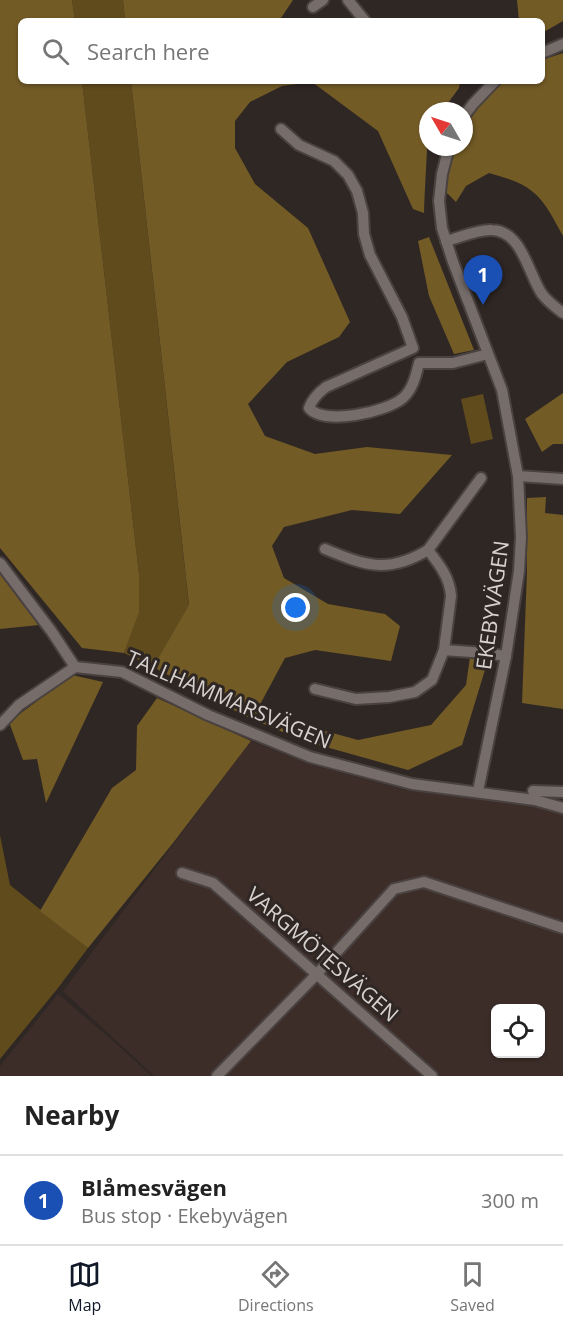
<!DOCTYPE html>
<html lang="en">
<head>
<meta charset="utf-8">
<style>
	:root { --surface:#fff; --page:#f2f2f2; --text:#222; --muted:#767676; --line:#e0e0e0; --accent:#111827 }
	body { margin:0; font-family:"Open Sans",sans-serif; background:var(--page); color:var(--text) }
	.controls { position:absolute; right:18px; bottom:18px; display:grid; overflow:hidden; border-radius:9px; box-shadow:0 2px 4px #0004 }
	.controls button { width:54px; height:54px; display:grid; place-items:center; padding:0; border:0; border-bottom:2px solid var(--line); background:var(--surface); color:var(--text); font:30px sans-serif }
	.compass { position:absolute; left:419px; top:102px; width:54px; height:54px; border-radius:50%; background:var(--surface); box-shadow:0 2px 4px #0004; rotate:309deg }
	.you { position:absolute; left:296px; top:608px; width:21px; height:21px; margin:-15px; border:4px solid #fff; border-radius:50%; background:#1a73e8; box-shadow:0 0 0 9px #1a73e833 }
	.badge { display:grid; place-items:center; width:39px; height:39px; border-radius:50%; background:var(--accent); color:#fff; font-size:20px; font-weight:700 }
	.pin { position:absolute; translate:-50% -50px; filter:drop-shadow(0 2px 3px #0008) }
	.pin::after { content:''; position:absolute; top:32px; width:21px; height:18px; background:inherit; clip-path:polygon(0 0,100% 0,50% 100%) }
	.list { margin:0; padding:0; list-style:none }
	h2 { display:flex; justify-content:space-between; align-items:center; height:78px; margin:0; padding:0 24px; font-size:26px }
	h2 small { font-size:20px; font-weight:400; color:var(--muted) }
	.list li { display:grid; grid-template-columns:39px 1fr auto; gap:18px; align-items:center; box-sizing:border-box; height:90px; padding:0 24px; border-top:2px solid var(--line) }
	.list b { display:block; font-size:22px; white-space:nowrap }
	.list p { margin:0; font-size:20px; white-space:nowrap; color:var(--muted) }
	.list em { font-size:20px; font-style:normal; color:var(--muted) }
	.icon { flex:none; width:33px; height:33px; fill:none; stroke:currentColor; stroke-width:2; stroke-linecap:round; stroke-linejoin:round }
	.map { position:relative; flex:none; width:563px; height:1076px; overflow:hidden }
	.search { position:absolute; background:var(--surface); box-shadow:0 2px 4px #0004; left:18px; right:18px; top:18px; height:66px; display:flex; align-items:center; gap:15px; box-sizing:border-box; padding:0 21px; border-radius:9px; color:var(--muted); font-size:22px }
	.sheet { height:168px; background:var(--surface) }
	nav { display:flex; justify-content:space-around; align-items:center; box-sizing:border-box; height:84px; border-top:2px solid var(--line); background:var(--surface); font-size:16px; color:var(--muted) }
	nav a { display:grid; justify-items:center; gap:3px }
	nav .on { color:var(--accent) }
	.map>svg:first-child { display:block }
</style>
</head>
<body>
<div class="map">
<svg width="563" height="1076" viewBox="0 0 563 1076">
	<rect width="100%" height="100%" fill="#2f2724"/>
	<g fill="#3c2d29" fill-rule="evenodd">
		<path d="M251,741L308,764L410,791L534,804L563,814V1076H154L63,991ZM496,1008H540V1054H496Z"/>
		<polygon points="58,994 112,1040 152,1076 0,1076 0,1066"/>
	</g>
	<g fill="#604b1c">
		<polygon points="72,0 123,0 125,21 75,21"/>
		<polygon points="82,81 131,81 189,606 153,667 124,653 139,610 139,574"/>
		<polygon points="483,394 493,439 471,444 461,399"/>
		<polygon points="0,835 10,885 88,948 58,988 0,1059"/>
	</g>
	<g fill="#735b26">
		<polygon points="0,0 72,0 75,21 21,21 21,81 82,81 139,574 139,612 124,653 82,648 0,548"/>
		<polygon points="123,0 293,0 281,18 285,21 125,21"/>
		<polygon points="517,0 563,0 563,21 542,33 542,21 519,21"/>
		<path d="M563,53V236C555,222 546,202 533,192C521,182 503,177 489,173L466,186L456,202L445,191L453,151L455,147H464V130L472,115L497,86L506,81H542V60Z"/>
		<path d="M131,81H460L459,88L442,111H428C428,146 425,178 424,213L413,209L378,131L312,82L282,86L250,102L235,121V148L255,184L308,228L350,322L339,337L287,362L248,404L265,436L315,454L367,447L452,455L400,514L352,510L284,527L272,546L284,578L328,604L385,614L400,626L391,661L315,650L285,658L256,712L358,740L431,725L466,685L470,657L488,660L462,745L408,770L301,740L245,716L153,667L189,605Z"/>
		<polygon points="429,237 474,350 454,354 429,296 418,241"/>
		<polygon points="563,393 563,444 553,444 542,452 525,419"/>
		<polygon points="546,497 545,513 563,515 563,709 522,703 527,571 527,498"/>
		<polygon points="0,574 4,579 39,625 0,629"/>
		<polygon points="72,675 103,682 46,803 37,759 23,760 9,722"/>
		<polygon points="157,698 251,741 173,843 88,948 40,911 112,788 136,770 137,726"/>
	</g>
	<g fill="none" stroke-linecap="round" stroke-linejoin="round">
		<defs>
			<g id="minor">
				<polyline points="348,0 365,21"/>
				<polyline points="313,7 323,0"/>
				<polyline points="542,53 563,44"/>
				<polyline points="464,116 473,104 495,81"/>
				<path d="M281,129L299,145L334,161L348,175L357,191L363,213L364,234L370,255L402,317L413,348L326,387C318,393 312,399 309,408C324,426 387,412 403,398C413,389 416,375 419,363H453L488,354"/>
				<polyline points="449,147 442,174 439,201 442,228 453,262 502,390 518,476 521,537 519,571 506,656 478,791"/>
				<path d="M446,241C460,238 477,229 492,230C522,231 528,273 542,294C548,302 555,307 563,313"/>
				<polyline points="518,476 563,479"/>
				<path d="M325,549C366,566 388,574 428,550C439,564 450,578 451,596L444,650"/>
				<polyline points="428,550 481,478"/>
				<polyline points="0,563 52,632 75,667"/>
				<polyline points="75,667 122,672 208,715 310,757 412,784 535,800 563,808"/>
				<polyline points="315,689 356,699 389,697 415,692 432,680 444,650 485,653 506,656"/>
				<polyline points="0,725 19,705 75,667"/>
				<polyline points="533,791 563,792"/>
				<polyline points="182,873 213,883 432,1076"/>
				<polyline points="217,1076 316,975 394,889 424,882 563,928"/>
			</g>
		</defs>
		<use href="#minor" stroke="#494240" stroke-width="14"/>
		<use href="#minor" stroke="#766d6a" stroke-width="10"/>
	</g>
	<g text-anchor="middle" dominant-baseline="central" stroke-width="6" stroke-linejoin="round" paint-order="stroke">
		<g font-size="21" fill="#d7d2d0" stroke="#2f2724">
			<text transform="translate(492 605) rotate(-82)">EKEBYVÄGEN</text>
			<text transform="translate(229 699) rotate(23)">TALLHAMMARSVÄGEN</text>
			<text transform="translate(323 954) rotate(41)">VARGMÖTESVÄGEN</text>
		</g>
	</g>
</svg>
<div class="controls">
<button><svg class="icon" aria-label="locate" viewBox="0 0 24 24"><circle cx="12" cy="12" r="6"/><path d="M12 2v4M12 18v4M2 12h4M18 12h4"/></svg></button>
</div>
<svg class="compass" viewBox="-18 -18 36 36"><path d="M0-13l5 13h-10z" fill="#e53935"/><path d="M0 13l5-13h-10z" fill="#767676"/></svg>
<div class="you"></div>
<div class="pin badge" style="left:483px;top:305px;background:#1a4fb4">1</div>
<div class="search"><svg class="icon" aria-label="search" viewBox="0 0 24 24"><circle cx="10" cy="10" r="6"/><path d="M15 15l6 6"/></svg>Search here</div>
</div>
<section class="sheet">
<h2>Nearby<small></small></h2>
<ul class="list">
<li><span class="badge" style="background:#1a4fb4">1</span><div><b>Blåmesvägen</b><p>Bus stop · Ekebyvägen</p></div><em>300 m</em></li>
</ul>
</section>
<nav>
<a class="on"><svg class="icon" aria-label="map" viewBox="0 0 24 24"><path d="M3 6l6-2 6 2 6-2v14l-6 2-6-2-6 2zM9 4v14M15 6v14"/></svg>Map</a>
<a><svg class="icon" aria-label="directions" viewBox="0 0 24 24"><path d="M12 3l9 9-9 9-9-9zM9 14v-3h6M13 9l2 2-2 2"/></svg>Directions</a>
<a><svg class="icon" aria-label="saved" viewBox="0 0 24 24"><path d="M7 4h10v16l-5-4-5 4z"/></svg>Saved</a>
</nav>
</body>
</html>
